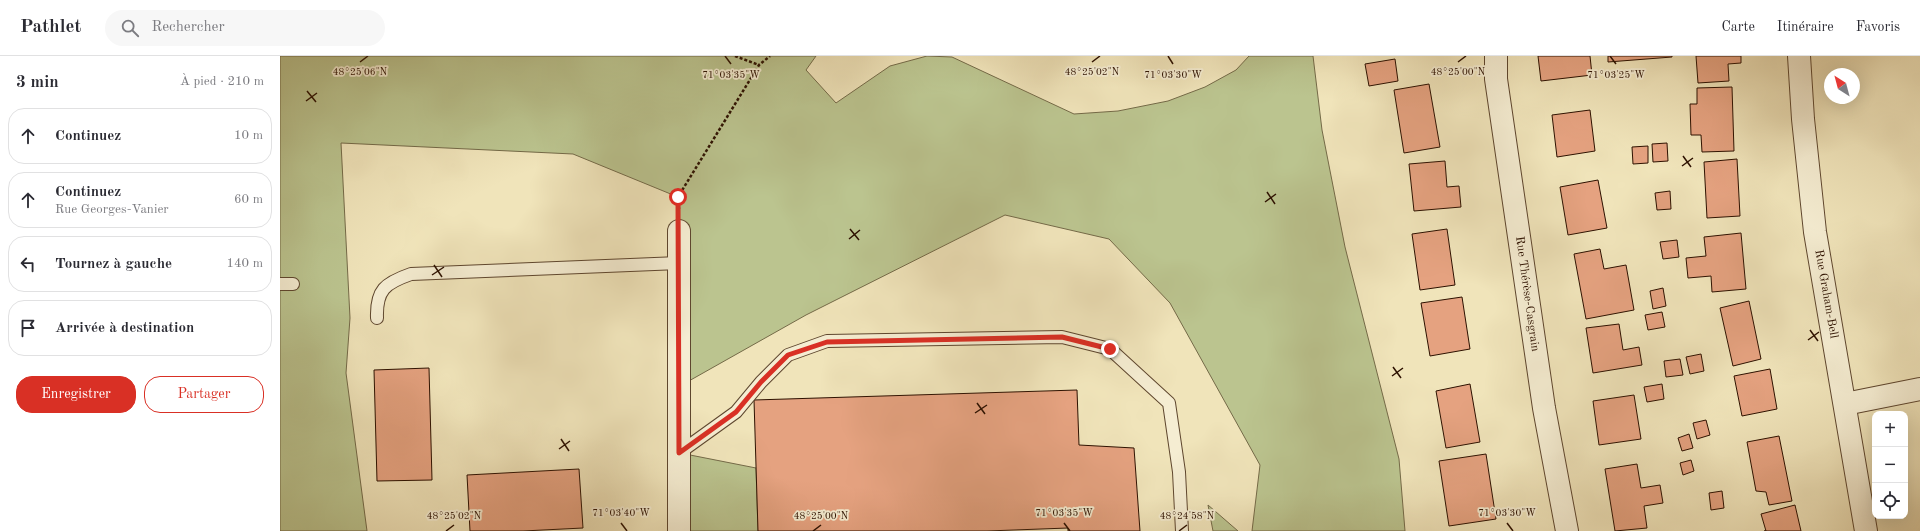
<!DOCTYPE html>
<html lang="fr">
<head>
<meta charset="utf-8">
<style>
	:root { --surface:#fff; --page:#f7f7f7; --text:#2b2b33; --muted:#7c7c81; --line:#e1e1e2; --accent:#d93025 }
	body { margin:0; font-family:"Old Standard TT",serif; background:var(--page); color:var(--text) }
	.controls { position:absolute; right:12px; bottom:12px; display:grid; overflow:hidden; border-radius:8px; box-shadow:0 4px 16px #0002 }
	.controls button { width:36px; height:36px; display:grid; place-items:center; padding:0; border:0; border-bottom:1px solid var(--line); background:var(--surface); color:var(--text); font:20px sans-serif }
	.compass { position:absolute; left:1544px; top:12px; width:36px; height:36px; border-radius:50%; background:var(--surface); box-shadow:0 4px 16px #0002; rotate:324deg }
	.stop { position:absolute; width:12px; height:12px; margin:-9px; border:3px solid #d93025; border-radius:50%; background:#fff }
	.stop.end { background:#d93025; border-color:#fff; box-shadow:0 1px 4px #0008 }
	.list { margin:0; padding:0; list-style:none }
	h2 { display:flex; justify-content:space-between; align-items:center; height:52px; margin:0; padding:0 16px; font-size:17px }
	h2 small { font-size:13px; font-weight:400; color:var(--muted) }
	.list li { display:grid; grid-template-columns:26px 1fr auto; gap:12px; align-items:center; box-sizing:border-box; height:56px; margin:0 8px 8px; padding:0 8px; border:1px solid var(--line); border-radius:16px }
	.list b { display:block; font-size:15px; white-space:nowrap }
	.list p { margin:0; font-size:13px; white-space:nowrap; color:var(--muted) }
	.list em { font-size:13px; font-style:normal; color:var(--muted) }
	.actions { display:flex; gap:8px; padding:12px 16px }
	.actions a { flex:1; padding:9px 0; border:1px solid var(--accent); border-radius:16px; text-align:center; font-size:14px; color:var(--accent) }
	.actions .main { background:var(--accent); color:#fff }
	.icon { flex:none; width:22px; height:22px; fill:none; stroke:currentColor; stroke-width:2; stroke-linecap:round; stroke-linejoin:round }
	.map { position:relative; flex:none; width:1640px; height:475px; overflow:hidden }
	header { display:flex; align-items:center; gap:24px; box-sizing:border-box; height:56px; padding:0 20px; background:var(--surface); border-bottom:1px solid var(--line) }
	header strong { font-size:19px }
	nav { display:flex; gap:22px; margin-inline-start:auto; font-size:14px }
	.search { width:280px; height:36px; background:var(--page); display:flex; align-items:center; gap:10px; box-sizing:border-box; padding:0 14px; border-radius:22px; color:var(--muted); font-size:15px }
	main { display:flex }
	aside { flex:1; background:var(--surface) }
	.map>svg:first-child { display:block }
</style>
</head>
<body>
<header>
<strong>Pathlet</strong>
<div class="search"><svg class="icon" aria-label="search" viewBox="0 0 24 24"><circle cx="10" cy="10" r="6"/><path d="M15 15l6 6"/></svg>Rechercher</div>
<nav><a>Carte</a><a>Itinéraire</a><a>Favoris</a></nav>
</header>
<main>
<aside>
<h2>3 min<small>À pied · 210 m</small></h2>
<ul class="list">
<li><svg class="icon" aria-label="ahead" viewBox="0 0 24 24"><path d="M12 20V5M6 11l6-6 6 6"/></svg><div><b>Continuez</b></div><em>10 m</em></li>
<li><svg class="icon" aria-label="ahead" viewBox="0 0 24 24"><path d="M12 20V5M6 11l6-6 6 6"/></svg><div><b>Continuez</b><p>Rue Georges-Vanier</p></div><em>60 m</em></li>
<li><svg class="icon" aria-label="left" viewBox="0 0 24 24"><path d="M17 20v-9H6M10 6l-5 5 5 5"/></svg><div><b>Tournez à gauche</b></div><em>140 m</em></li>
<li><svg class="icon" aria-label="arrive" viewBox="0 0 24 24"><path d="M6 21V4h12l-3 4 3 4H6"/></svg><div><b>Arrivée à destination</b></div></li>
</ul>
<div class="actions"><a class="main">Enregistrer</a><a>Partager</a></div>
</aside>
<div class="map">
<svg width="1640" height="475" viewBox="0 0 1640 475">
	<rect width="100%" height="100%" fill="#f0e4ba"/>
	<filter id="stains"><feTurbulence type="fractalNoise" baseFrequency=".005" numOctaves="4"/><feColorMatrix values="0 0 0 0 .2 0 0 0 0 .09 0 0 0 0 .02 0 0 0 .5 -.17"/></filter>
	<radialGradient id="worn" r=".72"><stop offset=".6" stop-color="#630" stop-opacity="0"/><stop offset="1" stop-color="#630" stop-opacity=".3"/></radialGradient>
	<g fill="#bbc48f" stroke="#746a48">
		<polygon points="0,0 536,0 526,14 556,47 610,10 647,0 672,1 794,58 838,55 888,45 925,31 956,14 969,0 1033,0 1042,74 1065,191 1119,403 1125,475 972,475 980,409 890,247 829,183 725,159 526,259 400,330 398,141 293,98 61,87 70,262 66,317 87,475 0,475"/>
		<polygon points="400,397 476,412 478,475 400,475"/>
		<polygon points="928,449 958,475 933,475"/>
	</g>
	<g fill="#e5a280" stroke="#2d1100">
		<polygon points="1258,0 1310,0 1312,19 1261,25"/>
		<polygon points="1328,0 1392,0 1392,1 1328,6"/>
		<polygon points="1416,0 1461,0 1461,7 1448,8 1449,25 1418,27"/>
		<polygon points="1115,3 1118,25 1089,30 1085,8"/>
		<polygon points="1149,28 1160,91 1124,97 1114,34"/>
		<polygon points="1452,31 1454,95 1422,96 1421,79 1411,79 1410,48 1417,48 1417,32"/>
		<polygon points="1310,54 1315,95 1277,101 1272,59"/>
		<polygon points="1387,87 1388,105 1373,106 1372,88"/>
		<polygon points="1368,90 1368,107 1353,108 1352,91"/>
		<polygon points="1457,103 1460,160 1427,162 1424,106"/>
		<polygon points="1165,105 1167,131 1179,130 1181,151 1134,155 1129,108"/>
		<polygon points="1318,124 1327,172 1288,179 1280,131"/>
		<polygon points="1390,135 1391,153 1377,154 1375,137"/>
		<polygon points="1167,173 1175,229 1140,234 1132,178"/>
		<polygon points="1461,177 1466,233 1432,236 1431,220 1408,222 1406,202 1426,200 1424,181"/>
		<polygon points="1397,184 1399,201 1383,203 1380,186"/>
		<polygon points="1320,193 1324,213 1346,209 1354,254 1306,263 1294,198"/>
		<polygon points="1383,232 1386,250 1373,253 1370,235"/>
		<polygon points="1182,241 1190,293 1150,300 1141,247"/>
		<polygon points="1469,245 1481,303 1453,310 1440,252"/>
		<polygon points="1382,256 1385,271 1368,274 1365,259"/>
		<polygon points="1339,268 1343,294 1359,291 1362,309 1313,317 1306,272"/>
		<polygon points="1421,298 1424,315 1410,318 1406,301"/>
		<polygon points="1400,303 1403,319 1386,321 1384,305"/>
		<polygon points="149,312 152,424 97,425 94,314"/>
		<polygon points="1490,313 1497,353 1462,360 1454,320"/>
		<polygon points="1190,328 1200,386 1166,392 1156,335"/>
		<polygon points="1382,328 1384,343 1367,346 1364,331"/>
		<polygon points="797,334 799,389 854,392 860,475 788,475 788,472 707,475 478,475 474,344"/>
		<polygon points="1354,339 1361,383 1319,389 1313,345"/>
		<polygon points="1426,364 1430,379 1417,383 1413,367"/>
		<polygon points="1409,378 1413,392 1402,395 1398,382"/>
		<polygon points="1499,380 1512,445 1489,449 1486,436 1476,435 1467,386"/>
		<polygon points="1206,398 1216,463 1169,470 1159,405"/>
		<polygon points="1411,404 1414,415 1403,419 1400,407"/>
		<polygon points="1357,408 1361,432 1380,429 1383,447 1364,450 1367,472 1335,475 1325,413"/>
		<polygon points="299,413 303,472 243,475 190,475 187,419"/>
		<polygon points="1442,435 1444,452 1431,454 1429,437"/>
		<polygon points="1515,449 1521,475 1484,475 1486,475 1481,458"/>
	</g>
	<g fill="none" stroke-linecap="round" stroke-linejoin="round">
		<defs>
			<g id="lane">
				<polyline points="0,228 13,228"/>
				<path d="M97,262C96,234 105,227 131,218L399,207"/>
				<polyline points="399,397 456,356 481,326 508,299 547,285 782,281 830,293 889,347 899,416 902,475"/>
			</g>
			<g id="street">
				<polyline points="1216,0 1216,23 1264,352 1287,475"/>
				<polyline points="1519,0 1523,63 1535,176 1586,475"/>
				<polyline points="1565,348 1640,333"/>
				<polyline points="399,475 399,175"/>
			</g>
		</defs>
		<use href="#lane" stroke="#5e462e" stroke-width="14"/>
		<use href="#street" stroke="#5e462e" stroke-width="24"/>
		<g stroke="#2d1100" stroke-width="2.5" stroke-dasharray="3 2" stroke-linecap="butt">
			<polyline points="455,0 479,9"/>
			<polyline points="399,153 398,141 479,9 490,0"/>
		</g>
		<use href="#lane" stroke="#f5edd2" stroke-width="12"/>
		<use href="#street" stroke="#f5edd2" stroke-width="22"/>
	</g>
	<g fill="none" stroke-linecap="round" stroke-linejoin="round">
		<polyline stroke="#d93025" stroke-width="5" points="398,141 399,397 456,356 481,326 508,299 547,286 782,281 830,293"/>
	</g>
	<path fill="none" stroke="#2d1100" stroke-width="1.5" d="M445,0L451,8M888,0L893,8M1330,0L1336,8M80,6L88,0M812,6L820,0M1178,6L1186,0M27,35L36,46M26,45L37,37M1403,100L1411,111M1402,110L1413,102M987,136L995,148M985,146L996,138M570,173L579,184M569,183L580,174M154,209L162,221M152,219L164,211M1530,274L1538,285M1528,284L1539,276M1113,311L1121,322M1112,320L1123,312M697,347L705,358M695,357L707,349M281,383L289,395M279,393L290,385M341,467L347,475M784,467L790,475M1227,467L1233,475M166,475L174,469M533,475L541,469M899,475L907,469"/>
	<g text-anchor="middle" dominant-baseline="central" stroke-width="3.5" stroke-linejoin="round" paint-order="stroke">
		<g font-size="12" fill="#2d1100" stroke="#f5edd2">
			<text transform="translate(1247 238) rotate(82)">Rue Thérèse-Casgrain</text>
			<text transform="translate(1546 238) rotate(80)">Rue Graham-Bell</text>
		</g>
	</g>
	<g font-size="10" text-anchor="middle" fill="#2d1100" stroke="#f5edd2" stroke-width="3.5" stroke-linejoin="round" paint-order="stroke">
		<text x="80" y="19">48°25'06"N</text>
		<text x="812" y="19">48°25'02"N</text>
		<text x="1178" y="19">48°25'00"N</text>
		<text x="451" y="22">71°03'35"W</text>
		<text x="893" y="22">71°03'30"W</text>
		<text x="1336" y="22">71°03'25"W</text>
		<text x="341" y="460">71°03'40"W</text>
		<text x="784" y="460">71°03'35"W</text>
		<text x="1227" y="460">71°03'30"W</text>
		<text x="174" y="463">48°25'02"N</text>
		<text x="541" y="463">48°25'00"N</text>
		<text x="907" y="463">48°24'58"N</text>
	</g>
	<rect width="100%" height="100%" filter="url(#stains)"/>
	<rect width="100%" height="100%" fill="url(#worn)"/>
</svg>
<div class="controls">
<button>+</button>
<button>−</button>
<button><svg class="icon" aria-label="locate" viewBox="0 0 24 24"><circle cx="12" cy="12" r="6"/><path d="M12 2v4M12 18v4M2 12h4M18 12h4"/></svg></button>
</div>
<svg class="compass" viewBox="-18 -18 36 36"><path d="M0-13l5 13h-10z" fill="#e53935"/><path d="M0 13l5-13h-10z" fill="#7c7c81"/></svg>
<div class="stop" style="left:398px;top:141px"></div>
<div class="stop end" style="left:830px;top:293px"></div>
</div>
</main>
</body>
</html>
